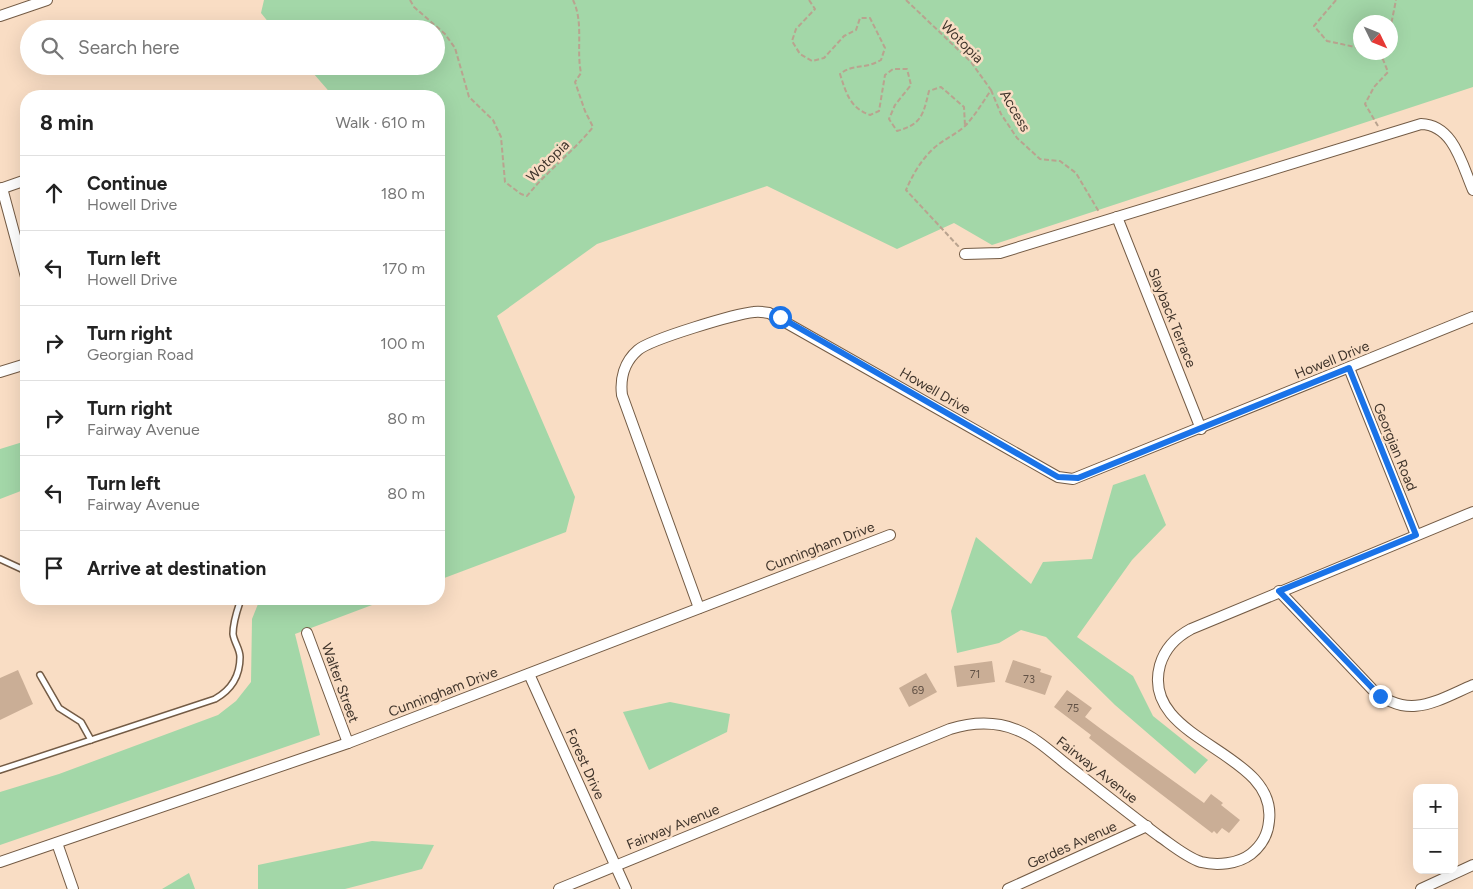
<!DOCTYPE html>
<html lang="en">
<head>
<meta charset="utf-8">
<style>
	:root { --surface:#fff; --page:#f6f6f6; --text:#222; --muted:#767676; --line:#e0e0e0 }
	body { margin:0; font-family:Figtree,sans-serif; background:var(--page); color:var(--text) }
	.controls { position:absolute; right:15px; bottom:15px; display:grid; overflow:hidden; border-radius:10px; box-shadow:0 5px 20px #0002 }
	.controls button { width:45px; height:45px; display:grid; place-items:center; padding:0; border:0; border-bottom:1px solid var(--line); background:var(--surface); color:var(--text); font:25px sans-serif }
	.compass { position:absolute; left:1353px; top:15px; width:45px; height:45px; border-radius:50%; background:var(--surface); box-shadow:0 5px 20px #0002; rotate:133deg }
	.stop { position:absolute; width:15px; height:15px; margin:-11px; border:4px solid #1a73e8; border-radius:50%; background:#fff }
	.stop.end { background:#1a73e8; border-color:#fff; box-shadow:0 1px 5px #0008 }
	.list { margin:0; padding:0; list-style:none }
	h2 { display:flex; justify-content:space-between; align-items:center; height:65px; margin:0; padding:0 20px; font-size:21px }
	h2 small { font-size:16px; font-weight:400; color:var(--muted) }
	.list li { display:grid; grid-template-columns:32px 1fr auto; gap:15px; align-items:center; box-sizing:border-box; height:75px; padding:0 20px; border-top:1px solid var(--line) }
	.list b { display:block; font-size:19px; white-space:nowrap }
	.list p { margin:0; font-size:16px; white-space:nowrap; color:var(--muted) }
	.list em { font-size:16px; font-style:normal; color:var(--muted) }
	.icon { flex:none; width:28px; height:28px; fill:none; stroke:currentColor; stroke-width:2; stroke-linecap:round; stroke-linejoin:round }
	.map { position:relative; flex:none; width:1473px; height:889px; overflow:hidden }
	.search { position:absolute; background:var(--surface); box-shadow:0 5px 20px #0002; left:20px; top:20px; width:425px; height:55px; display:flex; align-items:center; gap:12px; box-sizing:border-box; padding:0 18px; border-radius:28px; color:var(--muted); font-size:19px }
	.panel { position:absolute; background:var(--surface); box-shadow:0 5px 20px #0002; left:20px; top:90px; width:425px; height:515px; border-radius:20px }
	.map>svg:first-child { display:block }
</style>
</head>
<body>
<div class="map">
<svg width="1473" height="889" viewBox="0 0 1473 889">
	<rect width="100%" height="100%" fill="#f9ddc4"/>
	<g fill="#a3d7a8" fill-rule="evenodd">
		<path d="M264,0H1473V87L992,245L954,223L897,249L767,186L597,244L497,316L575,497L566,532L439,580V96H333L307,66H436V29H274L261,13ZM1390,22V52H1360V22Z"/>
		<polygon points="26,441 26,489 0,499 0,449"/>
		<polygon points="1145,474 1166,525 1132,560 1077,637 1133,676 1153,716 1208,760 1195,774 1115,705 1046,637 1021,630 999,643 957,653 951,611 976,537 1031,584 1043,562 1092,559 1113,485"/>
		<polygon points="260,599 388,599 295,634 320,735 0,845 0,792 59,774 218,715 236,701 251,682 252,619"/>
		<polygon points="670,702 730,714 727,732 649,770 623,712"/>
		<polygon points="372,841 434,845 422,869 345,889 258,889 258,865"/>
		<polygon points="189,873 195,889 162,889"/>
	</g>
	<g fill="#caae96">
		<polygon points="1013,660 1041,669 1040,672 1052,676 1045,695 1005,682"/>
		<polygon points="992,661 995,682 957,687 954,666"/>
		<polygon points="18,670 33,704 0,720 0,678"/>
		<polygon points="926,673 937,692 909,707 899,688"/>
		<polygon points="1067,690 1092,708 1085,717 1101,729 1204,803 1211,794 1223,803 1221,805 1240,820 1229,833 1222,828 1217,834 1214,831 1212,833 1123,765 1089,738 1091,735 1054,707"/>
	</g>
	<g fill="none" stroke-linecap="round" stroke-linejoin="round">
		<defs>
			<g id="lane">
				<polyline points="0,559 26,571"/>
				<polyline points="40,675 59,708 81,722 91,740"/>
				<path d="M0,770L215,699C231,690 240,676 240,657C240,649 234,642 233,634C233,621 237,611 241,599"/>
			</g>
			<g id="street">
				<polyline points="0,16 47,0"/>
				<polyline points="2,188 26,277"/>
				<polyline points="0,189 26,180"/>
				<polyline points="1117,217 1201,429"/>
				<path d="M965,254L1000,253L1421,124C1454,125 1462,165 1473,190"/>
				<polyline points="1349,368 1416,535"/>
				<polyline points="0,372 26,364"/>
				<path d="M1279,591L1372,689C1408,721 1436,701 1473,685"/>
				<path d="M699,608L622,395C620,379 624,362 638,350C651,339 735,314 754,312C759,311 764,312 769,313L1058,477L1073,479L1473,317"/>
				<polyline points="307,633 348,743"/>
				<polyline points="529,674 626,889"/>
				<polyline points="57,843 73,889"/>
				<polyline points="0,862 348,743 890,535"/>
				<path d="M559,889L950,729C973,722 995,721 1017,730C1035,737 1051,752 1066,764C1097,788 1128,813 1159,836C1172,845 1186,857 1201,862C1217,866 1238,864 1251,854C1261,846 1268,834 1269,821C1278,750 1139,742 1160,665C1165,648 1176,637 1191,629L1473,512"/>
				<polyline points="1008,889 1147,826"/>
				<polyline points="1421,889 1473,865"/>
			</g>
		</defs>
		<use href="#lane" stroke="#735b45" stroke-width="8"/>
		<use href="#street" stroke="#735b45" stroke-width="12"/>
		<g stroke="#b9a38f" stroke-width="2" stroke-dasharray="5 2.5" stroke-linecap="butt">
			<path d="M410,0L414,7L445,34L455,48L469,97L493,120L501,137L505,182L521,194L527,196C547,171 573,152 593,127L585,111L575,82L581,73C576,49 584,23 573,0"/>
			<path d="M809,0L815,9L796,29L792,41L800,54L812,61L824,58L844,36L856,30L860,18H870L885,48L881,60C864,70 854,63 840,74C846,93 850,108 870,115L879,111L885,75L893,69H907L911,85L895,105L889,119L897,131C922,124 923,115 929,91L941,87L964,107L965,126"/>
			<path d="M906,0L971,62L991,90C983,102 976,114 966,125C957,134 944,139 934,148C921,160 913,174 906,190L959,247"/>
			<polyline points="1336,0 1314,26 1327,41 1360,48"/>
			<polyline points="1390,30 1396,0"/>
			<polyline points="991,90 1001,114 1017,138 1040,159 1060,161 1076,173 1099,212"/>
			<polyline points="1378,126 1365,104 1374,87 1388,72 1380,52"/>
		</g>
		<use href="#lane" stroke="#fff" stroke-width="5"/>
		<use href="#street" stroke="#fff" stroke-width="10"/>
	</g>
	<g fill="none" stroke-linecap="round" stroke-linejoin="round">
		<polyline stroke="#1a73e8" stroke-width="6" points="780,317 1058,477 1078,478 1349,368 1416,535 1279,591 1380,696"/>
	</g>
	<g text-anchor="middle" dominant-baseline="central" stroke-width="5" stroke-linejoin="round" paint-order="stroke">
		<g font-size="11" fill="#625246">
			<text x="975" y="674">71</text>
			<text x="1029" y="679">73</text>
			<text x="918" y="690">69</text>
			<text x="1073" y="708">75</text>
		</g>
		<g font-size="14" fill="#3f342b" stroke="#f9ddc4">
			<text transform="translate(962 42) rotate(45)">Wotopia</text>
			<text transform="translate(1015 111) rotate(60)">Access</text>
			<text transform="translate(548 161) rotate(-44)">Wotopia</text>
			<text transform="translate(1172 318) rotate(68)">Slayback Terrace</text>
			<text transform="translate(1332 360) rotate(-22)">Howell Drive</text>
			<text transform="translate(935 391) rotate(30)">Howell Drive</text>
			<text transform="translate(1395 447) rotate(68)">Georgian Road</text>
			<text transform="translate(820 547) rotate(-21)">Cunningham Drive</text>
			<text transform="translate(340 683) rotate(70)">Walter Street</text>
			<text transform="translate(443 692) rotate(-21)">Cunningham Drive</text>
			<text transform="translate(585 764) rotate(66)">Forest Drive</text>
			<text transform="translate(1097 770) rotate(38)">Fairway Avenue</text>
			<text transform="translate(673 827) rotate(-22)">Fairway Avenue</text>
			<text transform="translate(1072 845) rotate(-24)">Gerdes Avenue</text>
		</g>
	</g>
</svg>
<div class="controls">
<button>+</button>
<button>−</button>
</div>
<svg class="compass" viewBox="-18 -18 36 36"><path d="M0-13l5 13h-10z" fill="#e53935"/><path d="M0 13l5-13h-10z" fill="#767676"/></svg>
<div class="stop" style="left:780px;top:317px"></div>
<div class="stop end" style="left:1380px;top:696px"></div>
<div class="search"><svg class="icon" aria-label="search" viewBox="0 0 24 24"><circle cx="10" cy="10" r="6"/><path d="M15 15l6 6"/></svg>Search here</div>
<section class="panel">
<h2>8 min<small>Walk · 610 m</small></h2>
<ul class="list">
<li><svg class="icon" aria-label="ahead" viewBox="0 0 24 24"><path d="M12 20V5M6 11l6-6 6 6"/></svg><div><b>Continue</b><p>Howell Drive</p></div><em>180 m</em></li>
<li><svg class="icon" aria-label="left" viewBox="0 0 24 24"><path d="M17 20v-9H6M10 6l-5 5 5 5"/></svg><div><b>Turn left</b><p>Howell Drive</p></div><em>170 m</em></li>
<li><svg class="icon" aria-label="right" viewBox="0 0 24 24"><path d="M7 20v-9h11M14 6l5 5-5 5"/></svg><div><b>Turn right</b><p>Georgian Road</p></div><em>100 m</em></li>
<li><svg class="icon" aria-label="right" viewBox="0 0 24 24"><path d="M7 20v-9h11M14 6l5 5-5 5"/></svg><div><b>Turn right</b><p>Fairway Avenue</p></div><em>80 m</em></li>
<li><svg class="icon" aria-label="left" viewBox="0 0 24 24"><path d="M17 20v-9H6M10 6l-5 5 5 5"/></svg><div><b>Turn left</b><p>Fairway Avenue</p></div><em>80 m</em></li>
<li><svg class="icon" aria-label="arrive" viewBox="0 0 24 24"><path d="M6 21V4h12l-3 4 3 4H6"/></svg><div><b>Arrive at destination</b></div></li>
</ul>
</section>
</div>
</body>
</html>
